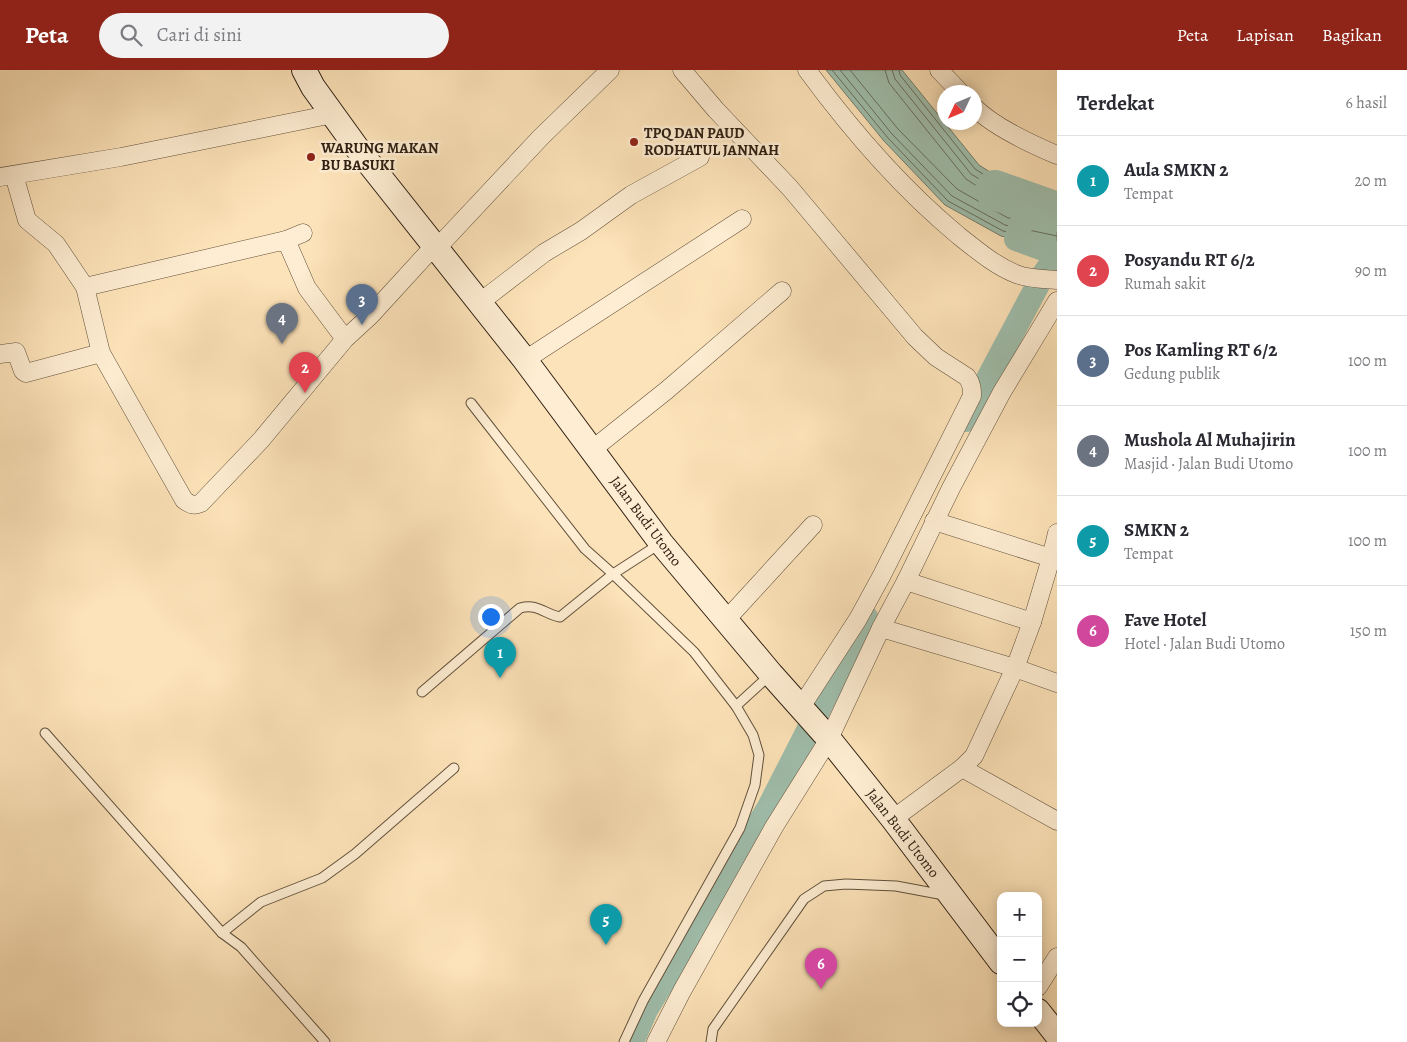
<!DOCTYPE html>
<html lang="id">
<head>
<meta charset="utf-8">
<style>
	:root { --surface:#fff; --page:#f2f2f3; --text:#2b2b33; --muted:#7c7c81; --line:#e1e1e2; --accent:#8f2418 }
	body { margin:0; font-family:Alegreya,serif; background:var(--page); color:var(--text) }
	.controls { position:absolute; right:15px; bottom:15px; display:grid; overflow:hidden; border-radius:10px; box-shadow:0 2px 12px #0003 }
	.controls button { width:45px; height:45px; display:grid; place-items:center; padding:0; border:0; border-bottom:1px solid var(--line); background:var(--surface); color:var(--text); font:25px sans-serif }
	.compass { position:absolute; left:937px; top:15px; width:45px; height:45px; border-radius:50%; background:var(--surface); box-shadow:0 2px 12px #0003; rotate:226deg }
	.you { position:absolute; left:490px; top:546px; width:18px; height:18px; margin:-12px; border:4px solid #fff; border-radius:50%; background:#1a73e8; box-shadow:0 0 0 8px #1a73e833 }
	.badge { display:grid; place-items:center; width:32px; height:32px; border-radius:50%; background:var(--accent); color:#fff; font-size:16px; font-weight:700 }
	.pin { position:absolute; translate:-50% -41px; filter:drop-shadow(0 1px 2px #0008) }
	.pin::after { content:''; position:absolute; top:26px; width:18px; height:15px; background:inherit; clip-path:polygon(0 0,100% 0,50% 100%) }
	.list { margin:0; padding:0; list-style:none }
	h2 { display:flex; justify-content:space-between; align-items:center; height:65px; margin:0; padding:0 20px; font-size:21px }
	h2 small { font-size:16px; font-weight:400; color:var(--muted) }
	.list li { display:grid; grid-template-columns:32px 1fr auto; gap:15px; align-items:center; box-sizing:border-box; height:90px; padding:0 20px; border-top:1px solid var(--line) }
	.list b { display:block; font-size:19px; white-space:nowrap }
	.list p { margin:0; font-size:16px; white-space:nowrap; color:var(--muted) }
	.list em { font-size:16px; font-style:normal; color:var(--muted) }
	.icon { flex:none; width:28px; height:28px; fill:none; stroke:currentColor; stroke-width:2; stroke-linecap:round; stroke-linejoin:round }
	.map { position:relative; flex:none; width:1057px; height:972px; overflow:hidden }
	header { display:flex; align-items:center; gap:30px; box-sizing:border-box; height:70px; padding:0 25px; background:var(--accent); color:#fff }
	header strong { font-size:24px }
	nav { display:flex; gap:28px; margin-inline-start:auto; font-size:18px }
	.search { width:350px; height:45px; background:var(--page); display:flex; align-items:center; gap:12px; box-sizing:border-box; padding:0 18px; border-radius:28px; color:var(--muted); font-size:19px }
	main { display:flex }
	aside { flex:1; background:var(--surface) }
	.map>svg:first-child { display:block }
</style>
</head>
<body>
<header>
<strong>Peta</strong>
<div class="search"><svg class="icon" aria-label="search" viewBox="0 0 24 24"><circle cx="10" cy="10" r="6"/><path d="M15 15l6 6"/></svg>Cari di sini</div>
<nav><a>Peta</a><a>Lapisan</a><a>Bagikan</a></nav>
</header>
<main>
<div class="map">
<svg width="1057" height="972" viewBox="0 0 1057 972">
	<rect width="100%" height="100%" fill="#fde3b9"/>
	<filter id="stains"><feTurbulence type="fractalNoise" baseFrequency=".004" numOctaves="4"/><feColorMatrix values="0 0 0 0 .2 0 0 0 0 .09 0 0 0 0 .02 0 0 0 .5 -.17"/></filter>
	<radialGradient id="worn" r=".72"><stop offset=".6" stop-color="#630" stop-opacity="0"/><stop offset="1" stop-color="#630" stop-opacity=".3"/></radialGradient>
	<polygon fill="#9fbeac" stroke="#727f6f" points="826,0 902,0 979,95 1057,145 1057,177 1001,166 945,135 884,71"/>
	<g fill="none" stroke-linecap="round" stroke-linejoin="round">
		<g stroke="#676f60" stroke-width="1">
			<polyline points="832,0 888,68 948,131 1003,161 1057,172"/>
			<polyline points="840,0 892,64 952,126 1005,155 1057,166"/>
			<polyline points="850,0 898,59 957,119 1008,148 1025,150 1025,147 966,109 889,13 885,0"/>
			<polyline points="892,0 895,9 971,104 1050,153 1057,155"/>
			<polyline points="899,0 900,5 975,99 1052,148 1057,149"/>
		</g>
		<g stroke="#9fbeac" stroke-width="24">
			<polyline points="1026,139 1016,169 1057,184"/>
			<polyline points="966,350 1042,207 1057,185"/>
			<polyline points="632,972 646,940 769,737 866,547"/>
		</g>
		<polyline stroke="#9fbeac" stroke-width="40" points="995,120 1057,142"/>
		<defs>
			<g id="service">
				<polyline points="471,333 585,479 613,504 694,582 736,636 753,665 759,685 755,715 740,758 643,931 624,972"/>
				<path d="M422,622L520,538C538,533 544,544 560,547L613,504L661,473"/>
				<polyline points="736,636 771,604"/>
				<polyline points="45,663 222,863 241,877 325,972"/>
				<polyline points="222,863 261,832 322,808 355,784 454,698"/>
				<polyline points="711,972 713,959 804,829 824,816 846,814 896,816 944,825"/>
			</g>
			<g id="minor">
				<path d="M682,0L716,40L790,118L915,267L936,287L967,307C972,314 972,319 972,326L882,505L858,549L801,637"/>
				<path d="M807,0C851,60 901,118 959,166C977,180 994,195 1016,204C1029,209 1043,209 1057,210"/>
				<polyline points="939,0 960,22"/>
				<path d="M974,37C994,57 1031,74 1057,85"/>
				<polyline points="14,105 27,150 56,174 85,217"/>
				<polyline points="0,107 121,87 333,44"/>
				<polyline points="286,170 303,163"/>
				<polyline points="437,178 541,67 610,0"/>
				<polyline points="479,233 544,183 581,161 631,125 700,87"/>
				<path d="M345,269L307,218L286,170L85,217L101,283L184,430C191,435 194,436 201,433L261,370L345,269L370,246L435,175"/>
				<polyline points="0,284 16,282 23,301 26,303 101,283"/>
				<polyline points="525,290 742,149"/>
				<polyline points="593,379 667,320 782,221"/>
				<polyline points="1057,463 1051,488 1057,490"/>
				<polyline points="906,511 1032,552"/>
				<polyline points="726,550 813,455"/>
				<polyline points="881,558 1015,598 1057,613"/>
				<polyline points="962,698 1057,751"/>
				<polyline points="893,749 962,698 974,686 1015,598 1032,552 1051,488 934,451"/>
				<polyline points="1038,917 1057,887"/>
				<polyline points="656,972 682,921 774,757 829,669 881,558 906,511 951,418 1002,322 1057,231"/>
			</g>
			<g id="secondary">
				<polyline points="304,0 313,17 357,78 525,290 661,473 771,604 829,669 893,749 1001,892"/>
				<polyline points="1038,941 1057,965"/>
			</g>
		</defs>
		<use href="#service" stroke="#62513c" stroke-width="11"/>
		<use href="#minor" stroke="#62513c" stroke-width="19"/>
		<use href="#secondary" stroke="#2f2013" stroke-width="26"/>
		<use href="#service" stroke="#feedd2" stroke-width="9"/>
		<use href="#minor" stroke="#feedd2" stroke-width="18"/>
		<use href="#secondary" stroke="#feedd2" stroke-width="24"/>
	</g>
	<g fill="#8f2418" stroke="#feedd2" stroke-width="2">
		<circle cx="634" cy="72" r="5"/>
		<circle cx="311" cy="87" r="5"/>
	</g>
	<g text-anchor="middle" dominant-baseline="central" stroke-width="5" stroke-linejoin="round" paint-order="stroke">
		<g font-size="15" font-weight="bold" fill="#2f2013" stroke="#feedd2" text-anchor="start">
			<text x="644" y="63">TPQ DAN PAUD<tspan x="644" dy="17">RODHATUL JANNAH</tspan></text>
			<text x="321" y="78">WARUNG MAKAN<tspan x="321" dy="17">BU BASUKI</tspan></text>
		</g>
		<g font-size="15" fill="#2f2013" stroke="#feedd2">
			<text transform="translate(646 451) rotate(53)">Jalan Budi Utomo</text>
			<text transform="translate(903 763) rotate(52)">Jalan Budi Utomo</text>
		</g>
	</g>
	<rect width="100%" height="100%" filter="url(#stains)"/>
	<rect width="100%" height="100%" fill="url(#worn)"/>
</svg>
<div class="controls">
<button>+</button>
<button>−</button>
<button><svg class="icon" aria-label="locate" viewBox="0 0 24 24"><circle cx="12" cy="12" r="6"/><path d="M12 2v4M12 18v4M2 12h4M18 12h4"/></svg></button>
</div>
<svg class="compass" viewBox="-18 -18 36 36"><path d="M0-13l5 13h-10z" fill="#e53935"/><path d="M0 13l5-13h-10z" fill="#7c7c81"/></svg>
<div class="you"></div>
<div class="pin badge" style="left:500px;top:608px;background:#0f9aa8">1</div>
<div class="pin badge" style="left:305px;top:323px;background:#e0444e">2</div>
<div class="pin badge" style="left:362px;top:255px;background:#5c6f8a">3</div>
<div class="pin badge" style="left:282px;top:274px;background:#6b7280">4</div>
<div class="pin badge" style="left:606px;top:875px;background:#0f9aa8">5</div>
<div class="pin badge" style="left:821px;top:919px;background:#d1479c">6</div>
</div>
<aside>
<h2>Terdekat<small>6 hasil</small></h2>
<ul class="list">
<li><span class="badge" style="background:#0f9aa8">1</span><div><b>Aula SMKN 2</b><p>Tempat</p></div><em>20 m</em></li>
<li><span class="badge" style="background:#e0444e">2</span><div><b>Posyandu RT 6/2</b><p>Rumah sakit</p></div><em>90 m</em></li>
<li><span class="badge" style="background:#5c6f8a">3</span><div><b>Pos Kamling RT 6/2</b><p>Gedung publik</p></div><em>100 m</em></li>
<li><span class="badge" style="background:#6b7280">4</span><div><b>Mushola Al Muhajirin</b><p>Masjid · Jalan Budi Utomo</p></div><em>100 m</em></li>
<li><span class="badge" style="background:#0f9aa8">5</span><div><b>SMKN 2</b><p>Tempat</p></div><em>100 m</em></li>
<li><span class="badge" style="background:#d1479c">6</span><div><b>Fave Hotel</b><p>Hotel · Jalan Budi Utomo</p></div><em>150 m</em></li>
</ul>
</aside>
</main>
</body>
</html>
